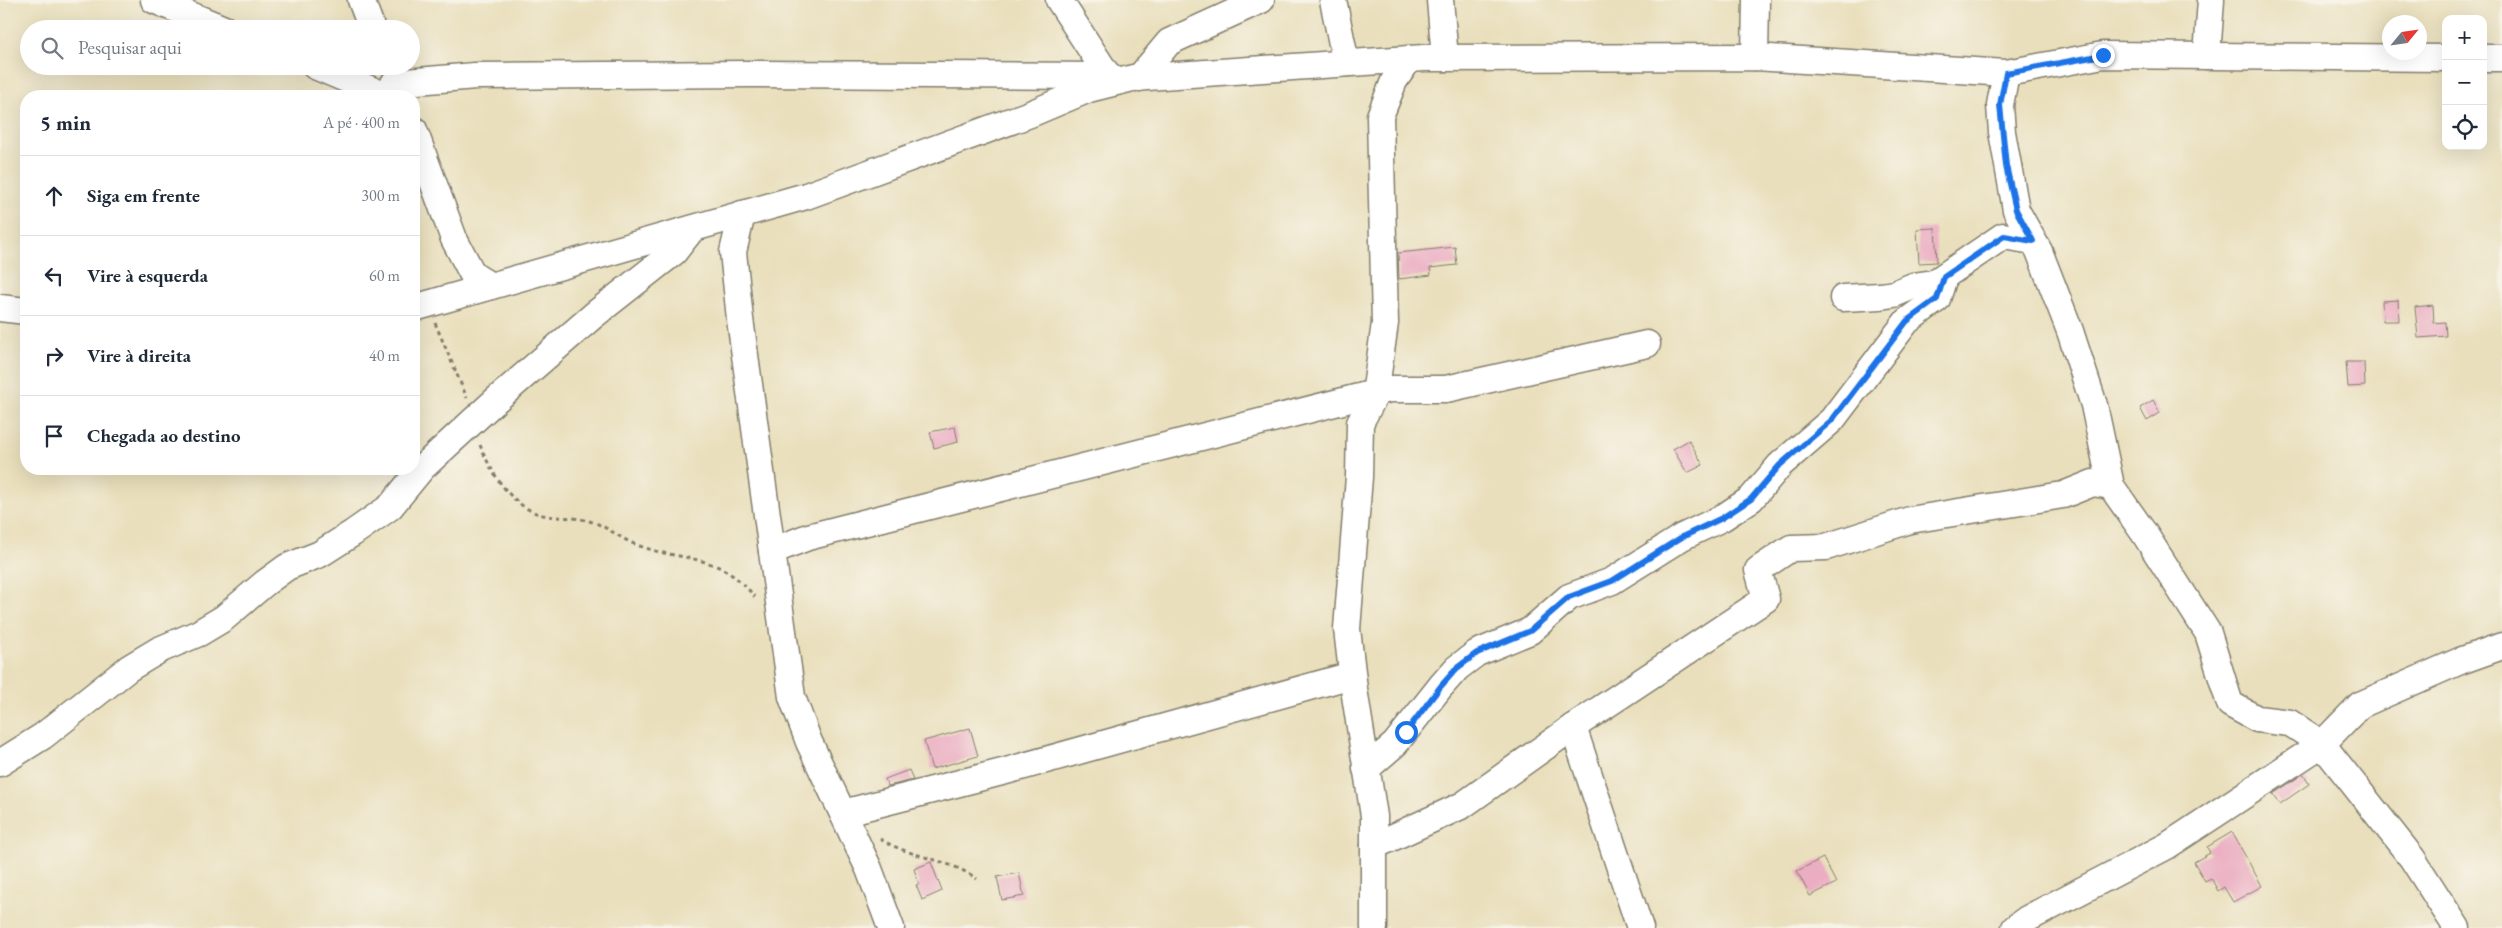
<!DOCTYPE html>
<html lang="pt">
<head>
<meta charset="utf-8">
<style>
	:root { --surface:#fff; --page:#f2f2f3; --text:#1f2937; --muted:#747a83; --line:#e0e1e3 }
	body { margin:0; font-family:"EB Garamond",serif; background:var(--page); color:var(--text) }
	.controls { position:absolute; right:15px; top:15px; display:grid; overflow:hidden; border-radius:10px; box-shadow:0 5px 20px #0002 }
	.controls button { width:45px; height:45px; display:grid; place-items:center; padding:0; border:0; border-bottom:1px solid var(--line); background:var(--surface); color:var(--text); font:25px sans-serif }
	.compass { position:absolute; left:2382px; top:15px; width:45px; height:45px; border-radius:50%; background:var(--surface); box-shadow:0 5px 20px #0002; rotate:61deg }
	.stop { position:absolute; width:15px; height:15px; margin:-11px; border:4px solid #1a73e8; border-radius:50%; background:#fff }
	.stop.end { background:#1a73e8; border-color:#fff; box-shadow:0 1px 5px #0008 }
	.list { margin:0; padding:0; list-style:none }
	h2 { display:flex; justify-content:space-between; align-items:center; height:65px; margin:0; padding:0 20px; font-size:21px }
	h2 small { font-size:16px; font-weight:400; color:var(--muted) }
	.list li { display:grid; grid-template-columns:32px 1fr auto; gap:15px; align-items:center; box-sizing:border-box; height:80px; padding:0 20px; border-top:1px solid var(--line) }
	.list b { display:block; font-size:19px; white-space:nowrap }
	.list em { font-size:16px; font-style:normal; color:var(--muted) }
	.icon { flex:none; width:28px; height:28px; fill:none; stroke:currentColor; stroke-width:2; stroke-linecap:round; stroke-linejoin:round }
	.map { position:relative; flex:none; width:2502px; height:928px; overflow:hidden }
	.search { position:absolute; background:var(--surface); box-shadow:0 5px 20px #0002; left:20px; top:20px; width:400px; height:55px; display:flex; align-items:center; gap:12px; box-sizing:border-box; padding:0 18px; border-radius:28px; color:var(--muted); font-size:19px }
	.panel { position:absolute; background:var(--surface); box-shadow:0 5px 20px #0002; left:20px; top:90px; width:400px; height:385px; border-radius:20px }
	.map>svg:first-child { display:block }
</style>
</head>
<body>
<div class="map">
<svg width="2502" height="928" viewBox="0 0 2502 928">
	<rect width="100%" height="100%" fill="#f7f3e8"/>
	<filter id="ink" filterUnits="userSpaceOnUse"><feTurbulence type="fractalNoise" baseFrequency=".02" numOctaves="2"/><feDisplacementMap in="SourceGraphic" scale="10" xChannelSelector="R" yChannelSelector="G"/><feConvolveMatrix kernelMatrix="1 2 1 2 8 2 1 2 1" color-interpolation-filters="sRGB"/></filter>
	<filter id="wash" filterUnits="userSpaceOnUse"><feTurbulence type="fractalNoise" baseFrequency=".0096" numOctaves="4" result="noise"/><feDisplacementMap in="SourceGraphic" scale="20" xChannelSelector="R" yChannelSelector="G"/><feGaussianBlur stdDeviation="1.12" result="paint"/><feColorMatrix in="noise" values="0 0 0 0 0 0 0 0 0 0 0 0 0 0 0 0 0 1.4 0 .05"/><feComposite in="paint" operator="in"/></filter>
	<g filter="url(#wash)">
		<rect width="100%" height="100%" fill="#e9dfbc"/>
		<g id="blocks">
			<g fill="#ebadc2">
				<polygon points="1935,228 1937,262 1919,263 1917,229"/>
				<polygon points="1455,247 1457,265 1430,268 1431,275 1399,279 1398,253"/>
				<polygon points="2398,300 2399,321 2383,321 2382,301"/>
				<polygon points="2433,305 2434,323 2445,322 2446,336 2418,338 2415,307"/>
				<polygon points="2346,362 2364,362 2365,386 2348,387"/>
				<polygon points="2153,400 2160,413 2147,421 2140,408"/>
				<polygon points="955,427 958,442 934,448 930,432"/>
				<polygon points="1689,440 1703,465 1687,473 1673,449"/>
				<polygon points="970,728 978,756 932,769 924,741"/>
				<polygon points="909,770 913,780 888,786 885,779"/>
				<polygon points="2303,774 2309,784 2280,804 2273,794"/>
				<polygon points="2232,832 2262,886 2233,902 2224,887 2218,891 2211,878 2205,881 2194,862 2210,853 2207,847"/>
				<polygon points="1823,858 1836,883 1810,896 1797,871"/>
				<polygon points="931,862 942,891 922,900 916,885 919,884 914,869"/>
				<polygon points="1019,873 1024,896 1002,900 997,877"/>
			</g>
		</g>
	</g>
	<g filter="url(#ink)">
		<use href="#blocks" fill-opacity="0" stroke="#827e6c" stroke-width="1"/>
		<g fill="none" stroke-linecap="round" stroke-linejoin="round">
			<defs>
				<g id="minor">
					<polyline points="154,0 224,29"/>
					<polyline points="361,0 372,29"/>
					<polyline points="1059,0 1108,76"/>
					<polyline points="1333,0 1346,63"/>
					<polyline points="1440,0 1445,58"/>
					<polyline points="2207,56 2211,0"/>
					<polyline points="1755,57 1756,0"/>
					<polyline points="2483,58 2502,58"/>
					<polyline points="315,66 386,96"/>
					<polyline points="2006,73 2000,105 2002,132 2016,210 2039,251 2070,331 2094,405 2111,486 2144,533 2208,633 2230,704 2257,719 2290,723 2322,744 2412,858 2457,928"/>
					<polyline points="1139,78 1169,42 1261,0"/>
					<polyline points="394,83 475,76 748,74 1110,76"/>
					<polyline points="414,130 454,239 473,275 491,286"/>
					<polyline points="742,214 733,252 740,319 792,697 809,742 869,869 891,928"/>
					<polyline points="1843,298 1880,296 1894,294 1913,286 1934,283 2003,236 2033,241"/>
					<polyline points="0,308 26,311"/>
					<polyline points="414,308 806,196 1030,114 1089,89 1133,78 1424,58 1755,57 2006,73 2103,55 2446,58"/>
					<polyline points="772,551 808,537 1390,389 1446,389 1647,344"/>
					<polyline points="1573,727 1640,928"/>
					<polyline points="0,763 43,736 129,668 159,650 199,633 224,618 265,583 287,567 320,554 353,533 390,507 422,468 496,400 594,315 674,252 692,229"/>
					<polyline points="1366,769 1395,744 1441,686 1457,668 1477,653 1530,631 1569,597 1612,581 1682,537 1722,518 1751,499 1780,465 1832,420 1907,321 1937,299 1944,277"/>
					<polyline points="843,813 1006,771 1352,675"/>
					<polyline points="1374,846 1463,805 1573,727 1766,599 1758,570 1791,548 1826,547 1910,520 2063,495 2093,483 2111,486"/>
					<polyline points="1374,928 1374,816 1354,689 1347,629 1359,477 1360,423 1375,395 1385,323 1380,116 1394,81 1409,59"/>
					<polyline points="2015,928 2027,919 2167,846 2322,744 2360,705 2460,661 2502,646"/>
				</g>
			</defs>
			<use href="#minor" stroke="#827e6c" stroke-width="29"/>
			<g stroke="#827e6c" stroke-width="3" stroke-dasharray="4 4" stroke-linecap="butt">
				<polyline points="435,323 467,398"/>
				<path d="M480,445C492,474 513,511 548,516C561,518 577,517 589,521C606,525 620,539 637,545C687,564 716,550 755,597"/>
				<path d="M880,839C911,858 948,858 977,879"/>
			</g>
			<use href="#minor" stroke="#fff" stroke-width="26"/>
		</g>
	</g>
	<g fill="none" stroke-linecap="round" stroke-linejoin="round" filter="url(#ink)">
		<polyline stroke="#1a73e8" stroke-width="6" points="1406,732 1441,686 1457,668 1477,653 1530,631 1569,597 1612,581 1682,537 1722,518 1751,499 1780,465 1832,420 1907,321 1937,299 1944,277 2004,236 2033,241 2016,210 2006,166 2000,105 2006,73 2103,55"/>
	</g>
</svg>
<div class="controls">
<button>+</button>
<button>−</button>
<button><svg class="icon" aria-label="locate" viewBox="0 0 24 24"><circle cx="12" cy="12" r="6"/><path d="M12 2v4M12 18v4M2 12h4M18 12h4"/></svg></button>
</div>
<svg class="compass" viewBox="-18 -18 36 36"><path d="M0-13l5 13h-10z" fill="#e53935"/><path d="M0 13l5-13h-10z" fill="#747a83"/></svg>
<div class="stop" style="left:1406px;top:732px"></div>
<div class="stop end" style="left:2103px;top:55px"></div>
<div class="search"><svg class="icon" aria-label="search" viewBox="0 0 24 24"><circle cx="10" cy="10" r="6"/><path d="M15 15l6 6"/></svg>Pesquisar aqui</div>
<section class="panel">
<h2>5 min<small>A pé · 400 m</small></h2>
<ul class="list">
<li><svg class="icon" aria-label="ahead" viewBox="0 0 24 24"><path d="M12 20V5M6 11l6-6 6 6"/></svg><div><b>Siga em frente</b></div><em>300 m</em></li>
<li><svg class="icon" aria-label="left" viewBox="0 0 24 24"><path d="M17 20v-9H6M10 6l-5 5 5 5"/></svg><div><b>Vire à esquerda</b></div><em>60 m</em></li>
<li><svg class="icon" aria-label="right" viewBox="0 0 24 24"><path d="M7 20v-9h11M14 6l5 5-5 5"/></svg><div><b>Vire à direita</b></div><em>40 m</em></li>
<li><svg class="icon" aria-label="arrive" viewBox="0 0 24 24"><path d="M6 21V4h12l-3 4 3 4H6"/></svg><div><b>Chegada ao destino</b></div></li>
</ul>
</section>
</div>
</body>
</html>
